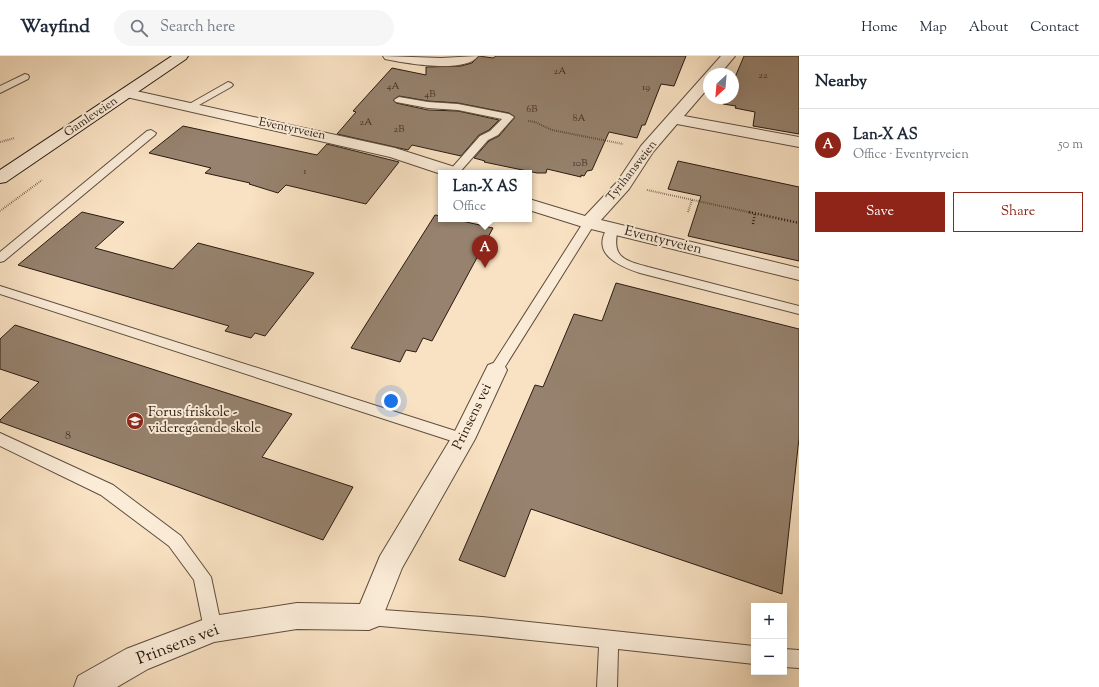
<!DOCTYPE html>
<html lang="en">
<head>
<meta charset="utf-8">
<style>
	:root { --surface:#fff; --page:#f6f6f7; --text:#1f2937; --muted:#747a83; --line:#e0e1e3; --accent:#8f2418 }
	body { margin:0; font-family:"Sorts Mill Goudy",serif; background:var(--page); color:var(--text) }
	.controls { position:absolute; right:12px; bottom:12px; display:grid; overflow:hidden; border-radius:0px; box-shadow:0 4px 16px #0002 }
	.controls button { width:36px; height:36px; display:grid; place-items:center; padding:0; border:0; border-bottom:1px solid var(--line); background:var(--surface); color:var(--text); font:20px sans-serif }
	.compass { position:absolute; left:703px; top:12px; width:36px; height:36px; border-radius:50%; background:var(--surface); box-shadow:0 4px 16px #0002; rotate:206deg }
	.you { position:absolute; left:391px; top:345px; width:14px; height:14px; margin:-10px; border:3px solid #fff; border-radius:50%; background:#1a73e8; box-shadow:0 0 0 6px #1a73e833 }
	.badge { display:grid; place-items:center; width:26px; height:26px; border-radius:50%; background:var(--accent); color:#fff; font-size:13px; font-weight:700 }
	.pin { position:absolute; translate:-50% -33px; filter:drop-shadow(0 1px 2px #0008) }
	.pin::after { content:''; position:absolute; top:21px; width:14px; height:12px; background:inherit; clip-path:polygon(0 0,100% 0,50% 100%) }
	.popup { position:absolute; left:438px; top:114px; width:94px; height:52px; box-sizing:border-box; display:grid; place-content:center; border-radius:0px; background:var(--surface); filter:drop-shadow(0 1px 3px #0005); font-size:13px; white-space:nowrap; color:var(--muted) }
	.popup b { font-size:15px; color:var(--text) }
	.popup::after { content:''; position:absolute; left:50%; top:100%; margin-left:-8px; border:8px solid transparent; border-top-color:var(--surface) }
	.list { margin:0; padding:0; list-style:none }
	h2 { display:flex; justify-content:space-between; align-items:center; height:52px; margin:0; padding:0 16px; font-size:17px }
	h2 small { font-size:13px; font-weight:400; color:var(--muted) }
	.list li { display:grid; grid-template-columns:26px 1fr auto; gap:12px; align-items:center; box-sizing:border-box; height:72px; padding:0 16px; border-top:1px solid var(--line) }
	.list b { display:block; font-size:15px; white-space:nowrap }
	.list p { margin:0; font-size:13px; white-space:nowrap; color:var(--muted) }
	.list em { font-size:13px; font-style:normal; color:var(--muted) }
	.actions { display:flex; gap:8px; padding:12px 16px }
	.actions a { flex:1; padding:9px 0; border:1px solid var(--accent); border-radius:0px; text-align:center; font-size:14px; color:var(--accent) }
	.actions .main { background:var(--accent); color:#fff }
	.icon { flex:none; width:22px; height:22px; fill:none; stroke:currentColor; stroke-width:2; stroke-linecap:round; stroke-linejoin:round }
	.map { position:relative; flex:none; width:799px; height:631px; overflow:hidden }
	header { display:flex; align-items:center; gap:24px; box-sizing:border-box; height:56px; padding:0 20px; background:var(--surface); border-bottom:1px solid var(--line) }
	header strong { font-size:19px }
	nav { display:flex; gap:22px; margin-inline-start:auto; font-size:14px }
	.search { width:280px; height:36px; background:var(--page); display:flex; align-items:center; gap:10px; box-sizing:border-box; padding:0 14px; border-radius:22px; color:var(--muted); font-size:15px }
	main { display:flex }
	aside { flex:1; background:var(--surface) }
	.map>svg:first-child { display:block }
</style>
</head>
<body>
<header>
<strong>Wayfind</strong>
<div class="search"><svg class="icon" aria-label="search" viewBox="0 0 24 24"><circle cx="10" cy="10" r="6"/><path d="M15 15l6 6"/></svg>Search here</div>
<nav><a>Home</a><a>Map</a><a>About</a><a>Contact</a></nav>
</header>
<main>
<div class="map">
<svg width="799" height="631" viewBox="0 0 799 631">
	<rect width="100%" height="100%" fill="#f9e2c3"/>
	<filter id="stains"><feTurbulence type="fractalNoise" baseFrequency=".005" numOctaves="4"/><feColorMatrix values="0 0 0 0 .2 0 0 0 0 .09 0 0 0 0 .02 0 0 0 .5 -.17"/></filter>
	<radialGradient id="worn" r=".72"><stop offset=".6" stop-color="#630" stop-opacity="0"/><stop offset="1" stop-color="#630" stop-opacity=".3"/></radialGradient>
	<g fill="#96826e" stroke="#2a1b11">
		<polygon points="479,0 493,2 496,0 686,0 674,30 661,28 645,69 642,69 637,82 609,76 592,114 587,115 584,120 581,119 581,121 547,113 546,117 537,117 484,106 485,105 474,102 489,85 499,80 515,61 509,57 458,47 428,45 399,40 393,44 396,47 428,54 458,55 499,64 489,74 479,79 461,100 412,89 408,94 337,78 356,56 353,55 392,12 426,19 426,11 461,10 472,7"/>
		<polygon points="744,0 799,0 799,78 753,70 755,56 735,52 736,50 723,48 726,42 733,42 733,26"/>
		<polygon points="183,70 317,99 327,88 399,106 366,148 286,129 278,137 249,128 250,127 205,117 211,112 149,97"/>
		<polygon points="678,105 799,131 799,205 688,180 701,140 668,133"/>
		<polygon points="82,156 124,166 95,192 173,213 198,187 314,217 265,280 255,277 251,282 225,275 229,270 18,209"/>
		<polygon points="435,159 441,160 441,163 453,163 493,172 432,285 423,282 416,296 406,294 400,306 351,292"/>
		<polygon points="616,227 799,273 799,382 782,538 531,453 505,521 459,504 535,329 543,331 574,258 602,265"/>
		<polygon points="15,269 292,358 262,401 353,431 323,484 0,366 0,364 39,326 0,313 0,283"/>
	</g>
	<g fill="none" stroke-linecap="round" stroke-linejoin="round">
		<defs>
			<g id="service">
				<polygon points="25,18 28,19 29,21 28,23 0,37 0,30"/>
				<polygon points="228,26 231,27 233,29 231,31 192,53 186,53 184,51"/>
				<polygon points="399,41 428,46 458,48 509,58 514,61 498,79 488,84 459,117 449,117 450,114 480,80 490,75 502,63 458,54 428,52 396,46 394,44"/>
				<polygon points="151,74 156,77 155,79 4,205 0,206 0,196 147,75"/>
				<polygon points="589,164 593,165 595,167 501,317 496,319 491,317 489,314 491,311 583,167 585,165"/>
				<path d="M612,170L616,171L618,173C611,202 624,204 648,211L799,250V258L640,217C619,210 590,198 608,171Z"/>
				<polygon points="0,230 468,379 471,383 468,387 463,389 458,387 0,238"/>
				<polygon points="0,377 113,429 181,480 211,521 222,573 220,579 213,582 206,579 204,573 194,524 169,490 101,439 0,390"/>
				<polygon points="369,553 482,561 754,590 754,608 618,593 617,631 597,631 599,591 482,579 369,569 363,567 360,561 363,555"/>
				<polygon points="784,593 799,594 799,612 784,611"/>
			</g>
			<g id="minor">
				<path d="M383,0L441,2L478,0C466,18 404,7 385,3Z"/>
				<polygon points="721,0 735,0 720,18 709,18 709,31 684,60 799,81 799,91 677,68 653,96 629,133 601,164 799,212 799,224 583,171 529,154 529,143 585,160 617,126 641,90"/>
				<polygon points="127,33 395,92 461,113 463,117 441,118 390,101 122,40 120,37 122,34"/>
				<polygon points="496,306 504,309 507,314 475,383 402,512 379,570 369,574 297,573 214,586 148,613 117,631 74,631 78,620 126,593 213,560 297,547 360,548 380,500 453,379 488,309"/>
			</g>
			<polygon id="secondary" points="172,0 188,0 186,3 6,126 0,127 0,114"/>
		</defs>
		<use href="#service" stroke="#5e4d3e" stroke-width="2"/>
		<use href="#minor" stroke="#5e4d3e" stroke-width="2"/>
		<use href="#secondary" stroke="#2a1b11" stroke-width="2"/>
		<g stroke="#2a1b11" stroke-width="2" stroke-dasharray="0.5 1.5" stroke-linecap="butt">
			<polyline points="528,65 535,66 552,74 623,88"/>
			<polyline points="0,86 15,82"/>
			<polyline points="647,134 753,157"/>
			<polyline points="0,155 42,124"/>
			<polyline points="688,156 692,144"/>
		</g>
		<g stroke="#2a1b11" stroke-width="2.5" stroke-dasharray="1 2" stroke-linecap="butt">
			<polyline points="749,156 799,167"/>
			<polyline points="753,168 755,157"/>
		</g>
		<use href="#service" fill="#fbecd8" fill-rule="evenodd"/>
		<use href="#minor" fill="#fbecd8" fill-rule="evenodd"/>
		<use href="#secondary" fill="#fbecd8" fill-rule="evenodd"/>
	</g>
	<defs>
		<symbol id="school-disc" viewBox="-11 -11 22 22"><circle r="9.5" fill="#8f2418" stroke="#fbecd8"/><path d="M0-5L7-2L0 1L-7-2ZM-4 1L0 2.5L4 1V4Q0 6-4 4Z" fill="#fff"/></symbol>
	</defs>
	<g fill-rule="evenodd">
		<use href="#school-disc" x="125" y="355" width="20" height="20"/>
	</g>
	<g text-anchor="middle" dominant-baseline="central" stroke-width="4" stroke-linejoin="round" paint-order="stroke">
		<g font-size="10" fill="#453528">
			<text x="560" y="15">2A</text>
			<text x="763" y="19">22</text>
			<text x="393" y="30">4A</text>
			<text x="646" y="31">19</text>
			<text x="430" y="38">4B</text>
			<text x="532" y="53">6B</text>
			<text x="579" y="62">8A</text>
			<text x="366" y="66">2A</text>
			<text x="399" y="73">2B</text>
			<text x="580" y="107">10B</text>
			<text x="305" y="115">1</text>
		</g>
		<g font-size="12" fill="#2a1b11" stroke="#fbecd8">
			<text transform="translate(91 61) rotate(-34)">Gamleveien</text>
			<text transform="translate(292 73) rotate(12)">Eventyrveien</text>
			<text transform="translate(632 115) rotate(-52)">Tyrihansveien</text>
		</g>
		<g font-size="12" fill="#453528">
			<text x="68" y="380">8</text>
		</g>
		<g font-size="14" fill="#2a1b11" stroke="#fbecd8">
			<text transform="translate(663 185) rotate(14)">Eventyrveien</text>
			<text transform="translate(473 361) rotate(-64)">Prinsens vei</text>
		</g>
		<g font-size="14" fill="#2a1b11" stroke="#fbecd8" text-anchor="start">
			<text x="148" y="357">Forus friskole -<tspan x="148" dy="16">videregående skole</tspan></text>
		</g>
		<g font-size="17" fill="#2a1b11" stroke="#fbecd8">
			<text transform="translate(178 589) rotate(-21)">Prinsens vei</text>
		</g>
	</g>
	<rect width="100%" height="100%" filter="url(#stains)"/>
	<rect width="100%" height="100%" fill="url(#worn)"/>
</svg>
<div class="controls">
<button>+</button>
<button>−</button>
</div>
<svg class="compass" viewBox="-18 -18 36 36"><path d="M0-13l5 13h-10z" fill="#e53935"/><path d="M0 13l5-13h-10z" fill="#747a83"/></svg>
<div class="you"></div>
<div class="pin badge" style="left:485px;top:212px">A</div>
<div class="popup"><b>Lan-X AS</b>Office</div>
</div>
<aside>
<h2>Nearby<small></small></h2>
<ul class="list">
<li><span class="badge">A</span><div><b>Lan-X AS</b><p>Office · Eventyrveien</p></div><em>50 m</em></li>
</ul>
<div class="actions"><a class="main">Save</a><a>Share</a></div>
</aside>
</main>
</body>
</html>
